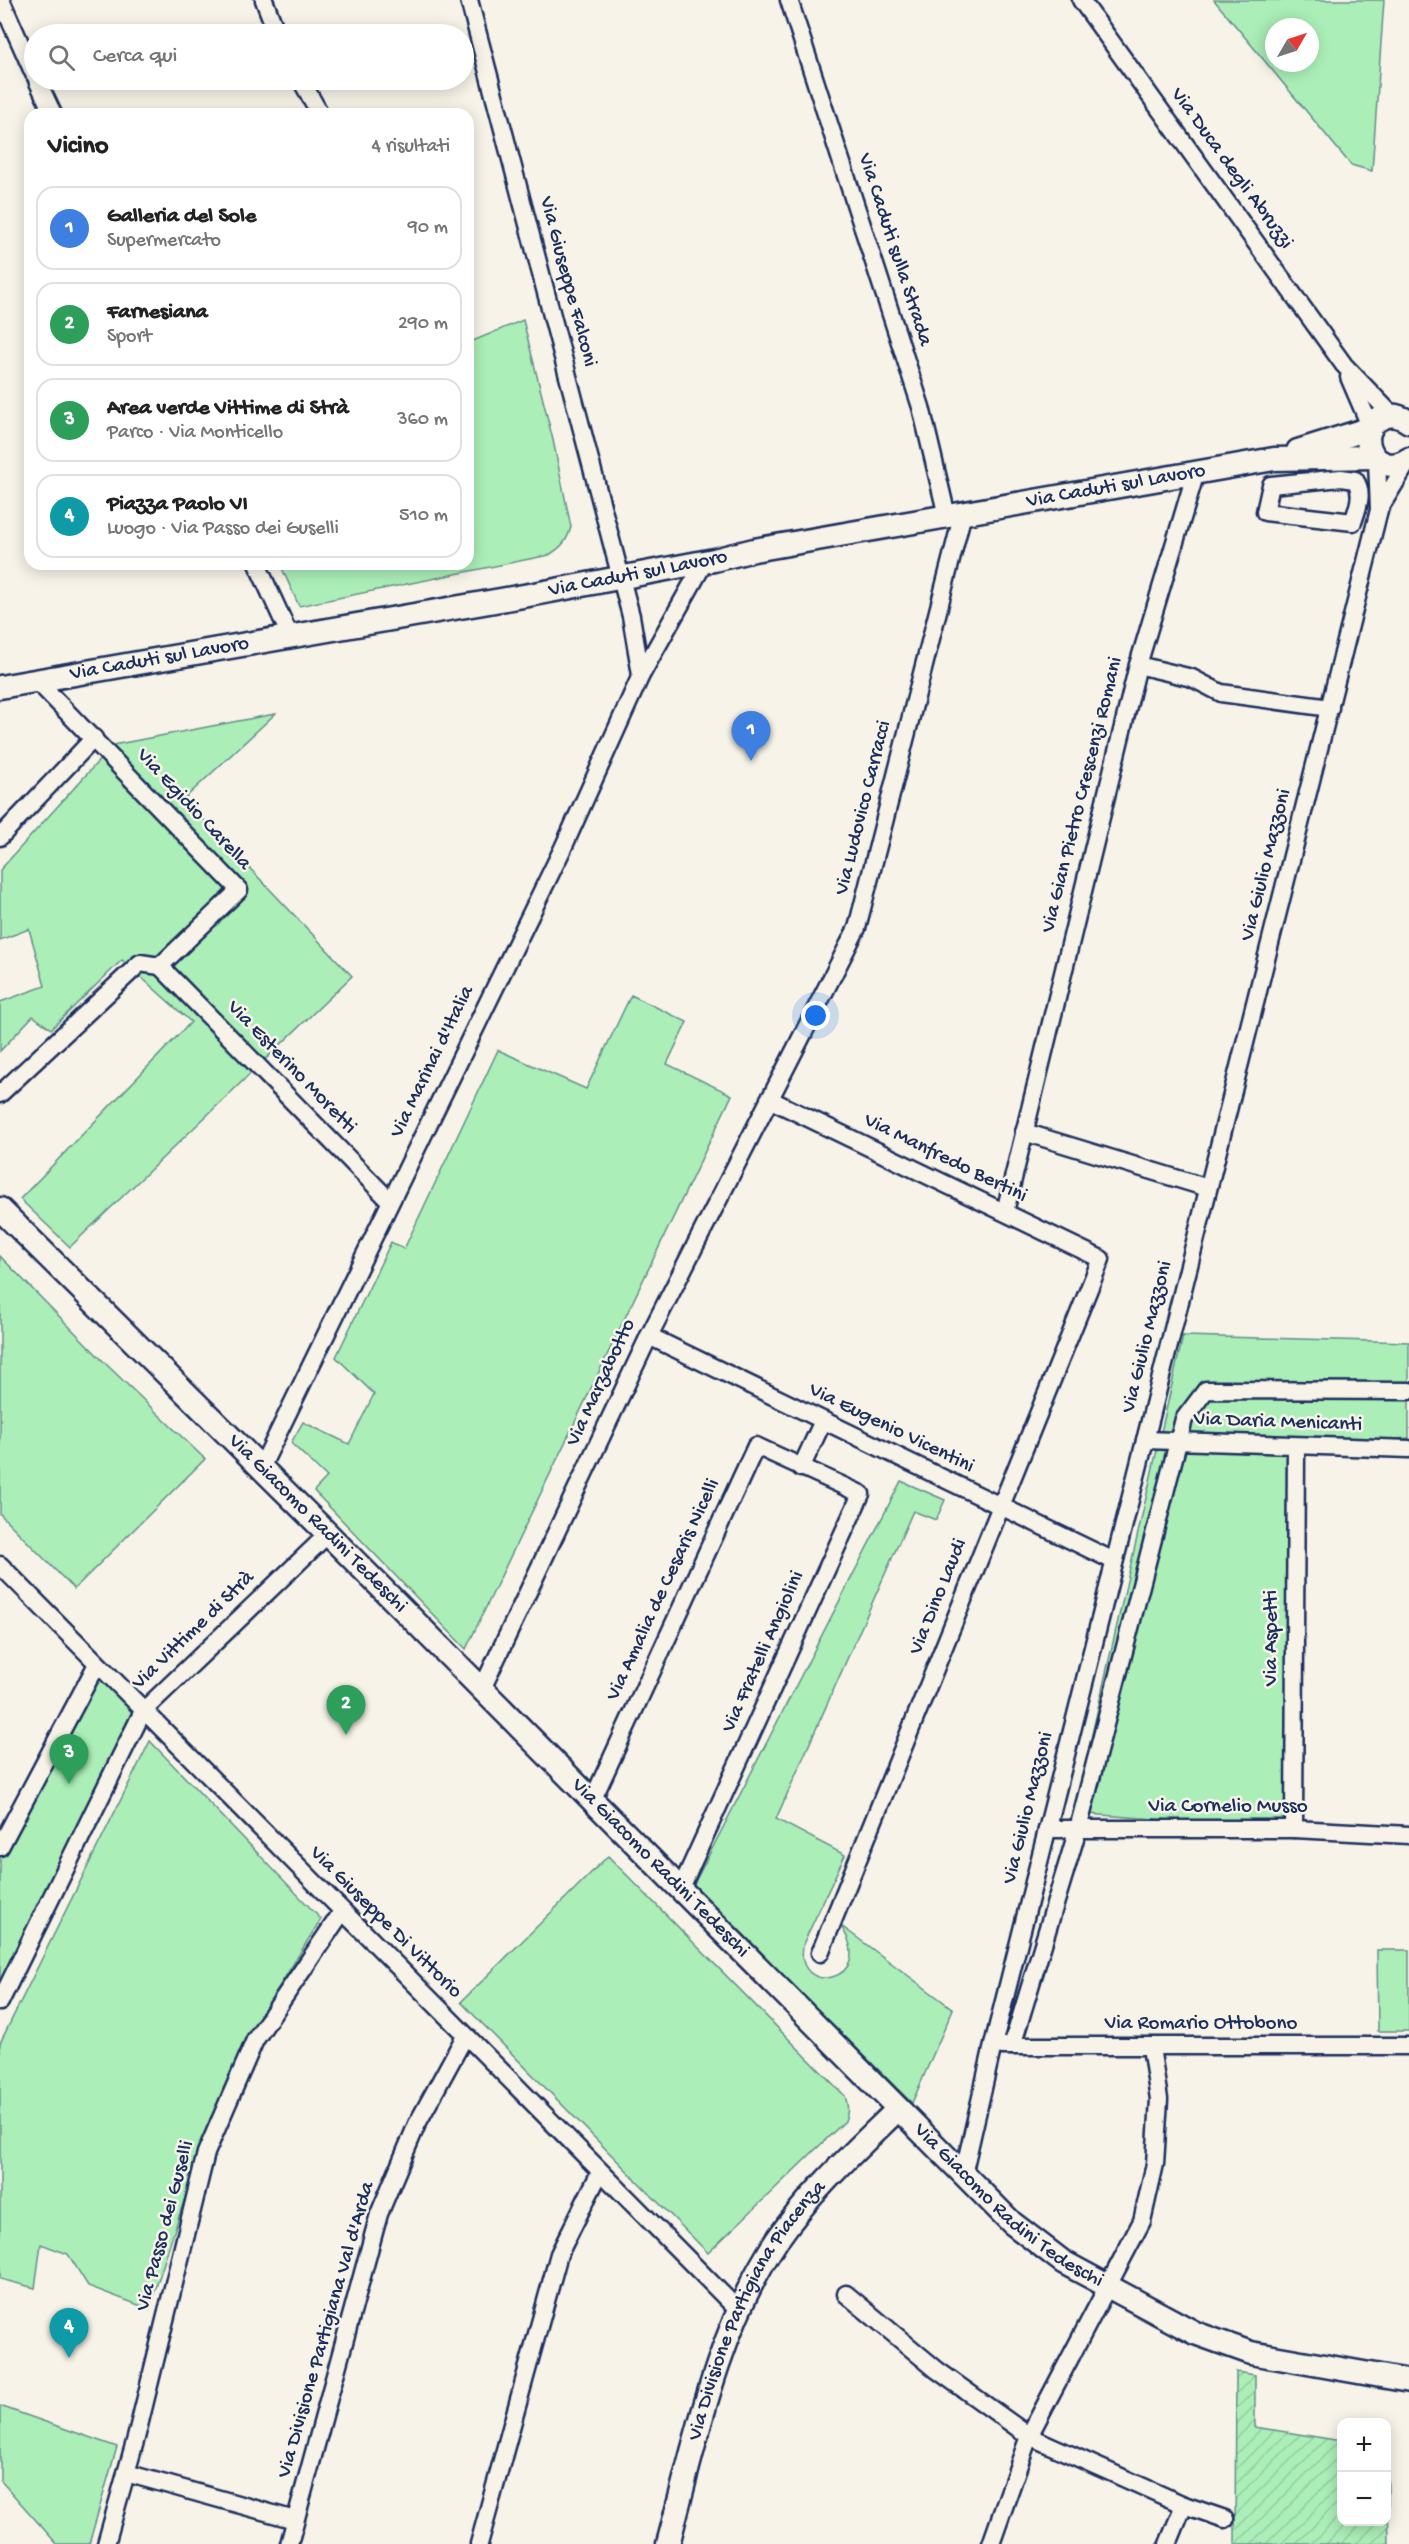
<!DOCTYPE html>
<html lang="it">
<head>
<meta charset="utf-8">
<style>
	:root { --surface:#fff; --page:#f6f6f6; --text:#222; --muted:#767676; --line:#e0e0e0; --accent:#2563eb }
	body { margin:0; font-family:"Gochi Hand",sans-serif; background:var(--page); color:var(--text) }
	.controls { position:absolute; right:18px; bottom:18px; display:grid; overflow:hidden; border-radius:12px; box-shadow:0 3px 15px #0003 }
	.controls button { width:54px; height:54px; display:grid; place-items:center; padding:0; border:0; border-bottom:2px solid var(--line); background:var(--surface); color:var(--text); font:30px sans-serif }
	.compass { position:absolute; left:1265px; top:18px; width:54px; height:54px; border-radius:50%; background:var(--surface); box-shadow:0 3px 15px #0003; rotate:51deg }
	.you { position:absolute; left:816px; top:1016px; width:21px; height:21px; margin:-15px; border:4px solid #fff; border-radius:50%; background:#1a73e8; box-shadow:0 0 0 9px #1a73e833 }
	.badge { display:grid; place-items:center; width:39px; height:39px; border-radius:50%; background:var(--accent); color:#fff; font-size:20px; font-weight:700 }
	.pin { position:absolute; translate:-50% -50px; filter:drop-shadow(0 2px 3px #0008) }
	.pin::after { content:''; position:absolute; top:32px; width:21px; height:18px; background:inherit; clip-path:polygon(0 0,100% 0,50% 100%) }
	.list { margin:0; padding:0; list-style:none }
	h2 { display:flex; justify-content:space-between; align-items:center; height:78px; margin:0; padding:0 24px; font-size:26px }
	h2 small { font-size:20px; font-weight:400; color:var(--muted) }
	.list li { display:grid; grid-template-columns:39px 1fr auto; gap:18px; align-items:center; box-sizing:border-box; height:84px; margin:0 12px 12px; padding:0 12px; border:2px solid var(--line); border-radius:18px }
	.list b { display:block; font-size:22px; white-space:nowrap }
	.list p { margin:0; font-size:20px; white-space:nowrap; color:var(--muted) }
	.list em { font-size:20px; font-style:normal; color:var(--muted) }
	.icon { flex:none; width:33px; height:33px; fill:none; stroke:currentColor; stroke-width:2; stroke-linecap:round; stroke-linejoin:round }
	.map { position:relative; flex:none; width:1409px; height:2544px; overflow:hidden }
	.search { position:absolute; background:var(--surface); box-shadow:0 3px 15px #0003; left:24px; top:24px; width:450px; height:66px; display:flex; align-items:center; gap:15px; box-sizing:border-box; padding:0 21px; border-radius:33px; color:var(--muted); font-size:22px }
	.panel { position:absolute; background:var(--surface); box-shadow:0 3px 15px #0003; left:24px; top:108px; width:450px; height:462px; border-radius:18px }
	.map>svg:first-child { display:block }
</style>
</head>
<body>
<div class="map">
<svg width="1409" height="2544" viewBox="0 0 1409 2544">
	<defs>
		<pattern id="garden-furrows" width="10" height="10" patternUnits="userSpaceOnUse" patternTransform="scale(1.5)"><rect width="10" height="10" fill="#abeeb7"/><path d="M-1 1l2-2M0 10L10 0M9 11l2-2" fill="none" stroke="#93cca0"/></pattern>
	</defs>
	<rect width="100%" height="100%" fill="#f7f3e8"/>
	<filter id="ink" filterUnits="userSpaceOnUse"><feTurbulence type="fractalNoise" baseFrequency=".0167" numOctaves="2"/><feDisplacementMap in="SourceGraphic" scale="12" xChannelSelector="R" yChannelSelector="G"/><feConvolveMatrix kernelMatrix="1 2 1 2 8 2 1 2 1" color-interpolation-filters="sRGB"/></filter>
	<g filter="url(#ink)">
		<g fill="#abeeb7" stroke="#638e8a" stroke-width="1.5" fill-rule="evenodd">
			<path d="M1214,0H1384L1372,171L1351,165ZM1274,27H1310V63H1274Z"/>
			<path d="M523,320L553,440L571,527C567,541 562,547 549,555L299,606L280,564H468V343Z"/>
			<polygon points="275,714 184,799 352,976 70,1247 20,1199 191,1022 122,960 51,1029 33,1016 0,1051 0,1002 45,986 29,929 0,940 0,870 113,745"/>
			<polygon points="631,995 687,1022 667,1064 732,1095 466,1649 314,1491 327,1477 291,1443 303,1422 349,1444 374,1394 336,1357 391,1242 404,1249 498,1050 586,1089"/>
			<polygon points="0,1256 108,1366 205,1459 74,1589 0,1514"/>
			<polygon points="1183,1336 1409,1342 1409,1438 1297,1446 1294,1829 1074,1813"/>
			<path d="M901,1481L945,1500L936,1520L913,1511L776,1819L845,1855L804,1942C789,1999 882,1984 840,1925L953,2009L912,2103L693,1886Z"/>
			<polygon points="99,1678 134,1711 0,1984 0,1856"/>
			<polygon points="150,1741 321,1919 250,2034 202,2145 149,2309 88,2286 68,2254 41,2244 35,2288 0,2279 0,2043"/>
			<path d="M608,1856L845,2096C848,2105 849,2112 845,2121L708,2253L461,2002Z"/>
			<polygon points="1377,1950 1409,1950 1409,2031 1378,2031"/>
			<polygon points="0,2406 117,2447 89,2544 57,2544 0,2480"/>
		</g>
		<polygon fill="url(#garden-furrows)" stroke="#638e8a" stroke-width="1.5" points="1236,2372 1255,2375 1255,2427 1341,2441 1342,2522 1386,2522 1387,2449 1389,2544 1235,2544"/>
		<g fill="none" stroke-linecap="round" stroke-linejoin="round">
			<defs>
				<g id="street">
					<polyline points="1,0 34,74"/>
					<polyline points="264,0 277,34"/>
					<polyline points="469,0 631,616 641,675"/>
					<polyline points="789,0 921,407 947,516"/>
					<polyline points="1081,0 1344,365 1392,415"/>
					<polyline points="37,80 53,114"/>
					<polyline points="301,80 320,114"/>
					<polyline points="1349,377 1371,428"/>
					<path d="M1341,478L1355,480C1364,493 1358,507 1353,522L1265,512L1271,485Z"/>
					<polyline points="1381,506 1409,460"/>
					<polyline points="257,564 290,636"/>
					<polyline points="1138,665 1192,678 1221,693 1330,708"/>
					<polyline points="38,682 239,890 160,966"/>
					<polyline points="0,837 94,738"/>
					<polyline points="160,966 389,1200"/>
					<polyline points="0,1094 140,963 160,966"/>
					<polyline points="769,1099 1101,1259 820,1953"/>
					<polyline points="1024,1132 1208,1188"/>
					<polyline points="1005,1212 1138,665 1196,472"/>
					<polyline points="649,1336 1114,1561"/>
					<polyline points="1145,1440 1409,1449"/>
					<polyline points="261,1468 563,848 641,675 705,561"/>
					<polyline points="801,1468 823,1421"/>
					<polyline points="0,1565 740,2312"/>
					<polyline points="482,1689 649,1336 857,928 963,513"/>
					<polyline points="593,1799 756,1446 861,1494 681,1888"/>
					<polyline points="1047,1829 1294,1829 1409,1835"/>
					<polyline points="1294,1829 1296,1446"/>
					<polyline points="0,1847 97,1664"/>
					<polyline points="0,2002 143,1711 328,1534"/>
					<polyline points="1002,2046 1409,2046"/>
					<polyline points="1012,2046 1078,1829 1184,1419 1206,1390 1409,1391"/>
					<polyline points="963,2175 993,2045 1379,510 1377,460"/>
					<polyline points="846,2294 937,2370 1029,2436 1184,2505 1225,2519"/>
					<polyline points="126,2473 295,2520"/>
					<polyline points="106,2544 136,2438 206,2153 255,2040 342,1912"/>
					<polyline points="289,2544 379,2214 417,2124 465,2036"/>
					<polyline points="479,2544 559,2254 600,2172"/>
					<polyline points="991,2544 1029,2436 1142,2221 1155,2164 1159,2099 1151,2047"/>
					<polyline points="1168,2544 1184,2505"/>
				</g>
				<g id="secondary">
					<path d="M1409,422C1402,417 1395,414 1387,416C1350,426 1373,483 1409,459"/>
					<polyline points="1298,451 1371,428"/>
					<path id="s1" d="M0,687L529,595L714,560L754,550L1274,459L1374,457"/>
					<path id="s2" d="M0,1209L328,1534L1012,2223L1063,2262L1195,2333L1251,2353L1409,2381"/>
					<path id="s3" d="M668,2544C695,2443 718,2328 777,2240C811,2191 856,2150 898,2109"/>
				</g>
			</defs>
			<use href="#street" stroke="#1b2f5e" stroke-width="21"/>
			<use href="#secondary" stroke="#1b2f5e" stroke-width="27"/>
			<use href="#street" stroke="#f7f3e8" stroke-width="16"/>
			<use href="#secondary" stroke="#f7f3e8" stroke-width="22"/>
		</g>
	</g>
	<g text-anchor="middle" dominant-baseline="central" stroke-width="5" stroke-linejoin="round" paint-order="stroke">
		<g font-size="21" fill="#1b2f5e" stroke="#f7f3e8">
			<text transform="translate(1231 169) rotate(54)">Via Duca degli Abruzzi</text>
			<text transform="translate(894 250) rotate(72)">Via Caduti sulla Strada</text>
			<text transform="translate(567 282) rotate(75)">Via Giuseppe Falconi</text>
			<text stroke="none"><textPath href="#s1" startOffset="1134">Via Caduti sul Lavoro</textPath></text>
			<text stroke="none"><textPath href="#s1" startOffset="648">Via Caduti sul Lavoro</textPath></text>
			<text stroke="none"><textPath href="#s1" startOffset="162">Via Caduti sul Lavoro</textPath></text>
			<text transform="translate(1083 795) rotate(-76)">Via Gian Pietro Crescenzi Romani</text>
			<text transform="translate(864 808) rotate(-76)">Via Ludovico Carracci</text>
			<text transform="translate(193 810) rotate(47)">Via Egidio Carella</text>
			<text transform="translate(1267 865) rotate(-76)">Via Giulio Mazzoni</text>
			<text transform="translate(433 1062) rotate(-64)">Via Marinai d'Italia</text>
			<text transform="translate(291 1068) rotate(46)">Via Esterino Moretti</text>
			<text transform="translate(945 1159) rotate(26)">Via Manfredo Bertini</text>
			<text transform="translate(1148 1337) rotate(-76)">Via Giulio Mazzoni</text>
			<text transform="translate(602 1383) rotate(-65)">Via Marzabotto</text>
			<text transform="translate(1278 1423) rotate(2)">Via Daria Menicanti</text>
			<text transform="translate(891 1429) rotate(26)">Via Eugenio Vicentini</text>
			<text stroke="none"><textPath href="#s2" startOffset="447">Via Giacomo Radini Tedeschi</textPath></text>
			<text transform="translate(664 1590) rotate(-65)">Via Amalia de Cesaris Nicelli</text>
			<text transform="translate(939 1597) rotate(-68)">Via Dino Laudi</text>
			<text transform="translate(194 1631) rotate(-44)">Via Vittime di Strà</text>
			<text transform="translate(1272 1638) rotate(-90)">Via Aspetti</text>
			<text transform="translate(764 1652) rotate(-66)">Via Fratelli Angiolini</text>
			<text x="1228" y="1807">Via Cornelio Musso</text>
			<text transform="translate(1029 1808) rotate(-76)">Via Giulio Mazzoni</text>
			<text stroke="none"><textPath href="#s2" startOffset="933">Via Giacomo Radini Tedeschi</textPath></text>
			<text transform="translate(385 1923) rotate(45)">Via Giuseppe Di Vittorio</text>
			<text x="1201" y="2024">Via Romario Ottobono</text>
			<text stroke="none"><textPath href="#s2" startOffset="1419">Via Giacomo Radini Tedeschi</textPath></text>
			<text transform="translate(166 2226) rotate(-75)">Via Passo dei Guselli</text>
			<text stroke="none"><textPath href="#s3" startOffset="252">Via Divisione Partigiana Piacenza</textPath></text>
			<text transform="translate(327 2330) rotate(-74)">Via Divisione Partigiana Val d'Arda</text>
		</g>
	</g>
</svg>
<div class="controls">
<button>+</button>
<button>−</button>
</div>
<svg class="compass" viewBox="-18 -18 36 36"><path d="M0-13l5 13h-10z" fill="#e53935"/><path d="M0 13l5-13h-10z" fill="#767676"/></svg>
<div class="you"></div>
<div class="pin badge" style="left:751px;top:761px;background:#3f7fe0">1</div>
<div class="pin badge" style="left:346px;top:1735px;background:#2e9e5b">2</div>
<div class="pin badge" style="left:69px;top:1784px;background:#2e9e5b">3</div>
<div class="pin badge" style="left:69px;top:2358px;background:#0f9aa8">4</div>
<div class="search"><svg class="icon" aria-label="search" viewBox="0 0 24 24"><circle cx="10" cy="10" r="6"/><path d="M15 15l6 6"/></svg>Cerca qui</div>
<section class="panel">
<h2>Vicino<small>4 risultati</small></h2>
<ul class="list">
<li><span class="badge" style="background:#3f7fe0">1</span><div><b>Galleria del Sole</b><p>Supermercato</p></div><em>90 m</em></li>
<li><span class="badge" style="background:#2e9e5b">2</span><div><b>Farnesiana</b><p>Sport</p></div><em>290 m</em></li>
<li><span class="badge" style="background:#2e9e5b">3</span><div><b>Area verde Vittime di Strà</b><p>Parco · Via Monticello</p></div><em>360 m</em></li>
<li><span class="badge" style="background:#0f9aa8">4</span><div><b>Piazza Paolo VI</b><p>Luogo · Via Passo dei Guselli</p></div><em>510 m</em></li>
</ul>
</section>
</div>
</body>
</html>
